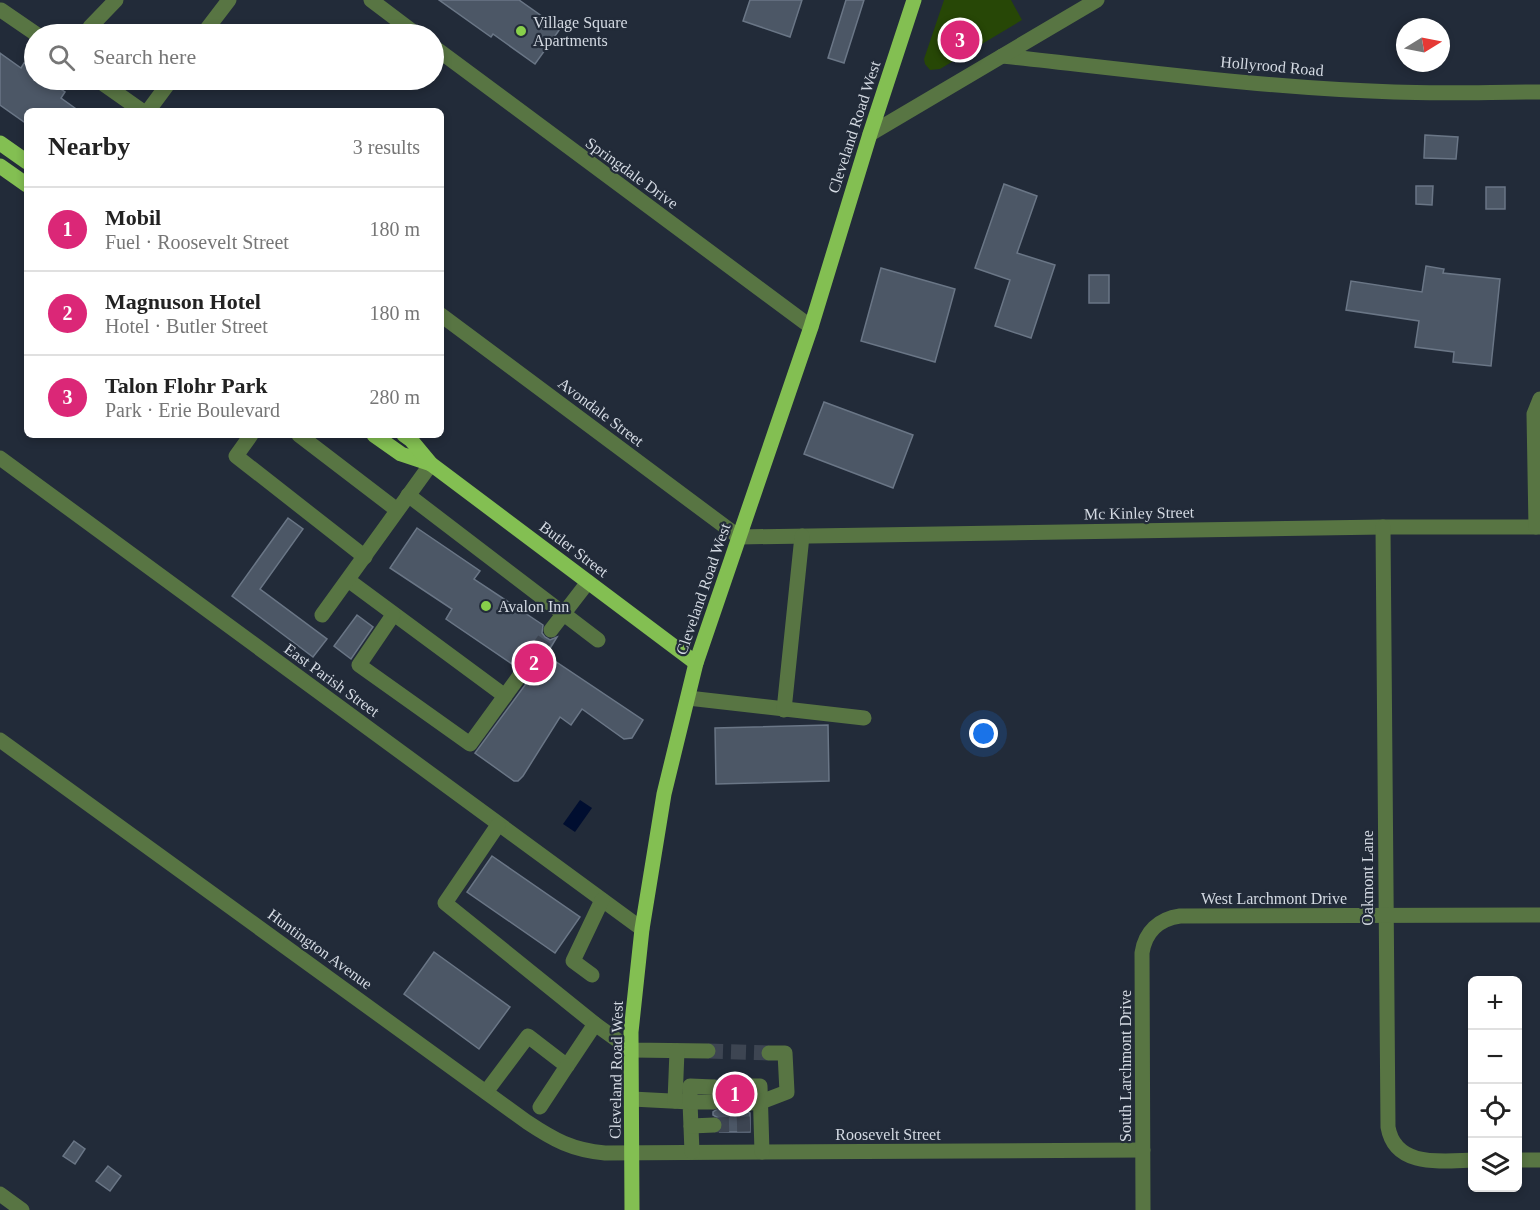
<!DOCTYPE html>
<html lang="en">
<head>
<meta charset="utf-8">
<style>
	:root { --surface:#fff; --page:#f6f6f6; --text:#222; --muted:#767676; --line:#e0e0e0; --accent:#db2777 }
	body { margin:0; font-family:"Times New Roman",serif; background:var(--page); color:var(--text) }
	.controls { position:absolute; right:18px; bottom:18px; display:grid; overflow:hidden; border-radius:9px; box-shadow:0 3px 9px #0003 }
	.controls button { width:54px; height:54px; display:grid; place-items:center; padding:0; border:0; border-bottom:2px solid var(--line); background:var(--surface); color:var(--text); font:30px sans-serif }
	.compass { position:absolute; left:1396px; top:18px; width:54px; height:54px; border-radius:50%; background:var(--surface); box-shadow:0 3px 9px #0003; rotate:80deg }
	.you { position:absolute; left:984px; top:734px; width:21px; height:21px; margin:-15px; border:4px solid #fff; border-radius:50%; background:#1a73e8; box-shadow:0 0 0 9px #1a73e833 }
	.badge { display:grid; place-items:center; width:39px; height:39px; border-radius:50%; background:var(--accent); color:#fff; font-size:20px; font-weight:700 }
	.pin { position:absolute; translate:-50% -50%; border:3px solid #fff; box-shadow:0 2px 6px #0006 }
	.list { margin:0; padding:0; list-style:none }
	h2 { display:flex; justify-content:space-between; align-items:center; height:78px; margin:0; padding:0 24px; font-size:26px }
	h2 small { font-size:20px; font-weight:400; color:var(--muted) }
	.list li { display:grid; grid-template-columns:39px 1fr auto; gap:18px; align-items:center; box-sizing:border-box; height:84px; padding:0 24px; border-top:2px solid var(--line) }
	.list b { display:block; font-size:22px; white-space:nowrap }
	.list p { margin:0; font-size:20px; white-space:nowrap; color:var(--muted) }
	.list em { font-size:20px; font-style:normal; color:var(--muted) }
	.icon { flex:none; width:33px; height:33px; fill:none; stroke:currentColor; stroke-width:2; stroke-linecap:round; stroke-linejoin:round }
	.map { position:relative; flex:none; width:1540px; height:1210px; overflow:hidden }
	.search { position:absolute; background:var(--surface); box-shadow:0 3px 9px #0003; left:24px; top:24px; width:420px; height:66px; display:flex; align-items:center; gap:15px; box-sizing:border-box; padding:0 21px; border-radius:33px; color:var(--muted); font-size:22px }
	.panel { position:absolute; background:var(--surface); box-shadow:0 3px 9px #0003; left:24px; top:108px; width:420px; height:330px; border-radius:9px }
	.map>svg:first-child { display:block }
</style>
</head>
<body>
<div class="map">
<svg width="1540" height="1210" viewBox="0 0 1540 1210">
	<rect width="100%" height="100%" fill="#222b39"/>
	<polygon fill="#274706" points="944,0 1011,0 1022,20 940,69 930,70 925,64 924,59"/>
	<polygon fill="#000e30" points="580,800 592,808 575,832 563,824"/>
	<g fill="#4c5766" stroke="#6a7686" stroke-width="1.5">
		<polygon points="439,0 519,0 560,29 535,64 493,34 491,37"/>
		<polygon points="750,0 802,0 790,37 743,21"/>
		<polygon points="846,0 864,0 844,63 828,58"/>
		<polygon points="0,53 21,68 24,63 34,70 34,80 47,80 65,92 61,98 79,111 27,111 27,124 0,105"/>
		<polygon points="1425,135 1458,137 1456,159 1424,158"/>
		<polygon points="1004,184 1037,196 1017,253 1055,265 1031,338 995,326 1010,280 975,268"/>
		<polygon points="1416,186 1433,186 1432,205 1416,204"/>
		<rect x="1486" y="187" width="19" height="22"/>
		<polygon points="1426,266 1444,269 1443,273 1500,279 1491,366 1453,362 1454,352 1415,347 1419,321 1346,310 1351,281 1422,292"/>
		<polygon points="881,268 955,289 935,362 861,341"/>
		<rect x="1089" y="275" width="20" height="28"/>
		<polygon points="824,402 913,435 893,488 804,454"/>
		<polygon points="288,518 303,529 260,589 327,639 313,657 232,596"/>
		<polygon points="417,528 480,571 474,579 543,625 542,633 545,637 550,640 557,637 546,655 643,720 632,738 624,739 582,709 571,725 560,717 523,776 518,781 514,781 475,753 531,677 532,668 525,661 520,662 515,666 446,619 452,609 390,568"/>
		<polygon points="357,615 373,627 351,659 334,646"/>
		<polygon points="828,725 829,781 716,784 715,728"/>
		<polygon points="492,856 580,917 555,953 467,892"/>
		<polygon points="434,952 510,1007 479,1049 404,994"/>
		<polygon points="722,1081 742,1081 742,1090 746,1094 741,1098 740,1104 742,1109 750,1113 750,1132 720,1132 724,1125 722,1120 713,1115 713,1112 722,1106 723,1101 719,1095 724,1088"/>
		<polygon points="74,1141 85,1149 75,1164 63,1156"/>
		<polygon points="108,1166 121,1176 110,1191 96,1181"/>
	</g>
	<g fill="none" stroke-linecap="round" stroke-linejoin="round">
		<g stroke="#3d4552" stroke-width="15" stroke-dasharray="15 8" stroke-linecap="butt">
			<polyline points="523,671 551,630"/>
			<polyline points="708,1051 769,1053"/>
			<polyline points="714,1087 751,1086"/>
			<polyline points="713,1102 750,1103"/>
			<polyline points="714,1125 750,1124"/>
		</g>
		<g stroke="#587543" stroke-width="15">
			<polyline points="371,0 416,34"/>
			<polyline points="1,10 36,34"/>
			<polyline points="90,27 116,0"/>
			<polyline points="203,34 229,0"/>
			<polyline points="434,47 811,327"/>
			<path d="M1002,56C1133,70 1263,88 1394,92C1442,94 1491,92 1540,92"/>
			<polyline points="98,80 142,111"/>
			<polyline points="148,111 171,80"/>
			<polyline points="870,134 1097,0"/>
			<polyline points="441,315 739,537 1383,527 1540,527"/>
			<polyline points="251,435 236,456 365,557"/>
			<polyline points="299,435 397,510"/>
			<polyline points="0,458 642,929"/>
			<polyline points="408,495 598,640"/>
			<path d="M1383,527L1388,1127C1395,1168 1442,1161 1472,1160"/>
			<polyline points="1536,527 1534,414 1540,399"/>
			<polyline points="348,580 505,696"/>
			<polyline points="322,615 431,464"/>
			<polyline points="393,615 359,665 470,744 523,671"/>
			<polyline points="551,630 588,582"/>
			<polyline points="688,698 864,718"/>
			<polyline points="784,710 802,536"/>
			<path d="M0,740L527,1122C554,1140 572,1150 605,1153L1143,1150"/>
			<polyline points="498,825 445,903 595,1024 631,1050 708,1051"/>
			<polyline points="592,975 573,961 602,900"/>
			<polyline points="751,1086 760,1086 762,1152"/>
			<polyline points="486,1092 528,1036 567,1066 595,1024"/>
			<polyline points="632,1099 690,1102 692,1152"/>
			<polyline points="675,1101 677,1051"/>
			<polyline points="713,1102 690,1102 690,1086 714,1087"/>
			<polyline points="750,1103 761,1102 787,1092 785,1053 769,1053"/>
			<polyline points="540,1107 567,1066"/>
			<polyline points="691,1126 714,1125"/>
			<polyline points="1518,1160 1540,1160"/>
			<polyline points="0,1194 22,1210"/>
			<path d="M1143,1210L1142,953C1145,932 1159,919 1180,916L1540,915"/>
		</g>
		<g stroke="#83bf52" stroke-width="15">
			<polyline points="0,143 27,162"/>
			<polyline points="0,166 27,185"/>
			<polyline points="374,435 401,454 431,464"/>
			<polyline points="404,435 411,440 431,464 696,663"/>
			<polyline points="632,1210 631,1032 642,929 664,794 696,663 811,327 870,134 914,0"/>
		</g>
	</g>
	<g fill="#88cf4a" stroke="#222b39" stroke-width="2">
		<circle cx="521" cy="31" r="6"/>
		<circle cx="486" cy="606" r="6"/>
	</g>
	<g text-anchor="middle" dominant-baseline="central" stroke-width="4.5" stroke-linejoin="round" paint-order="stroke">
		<g font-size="16" fill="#d3d9e2" stroke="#222b39" text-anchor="start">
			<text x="533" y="22">Village Square<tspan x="533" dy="18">Apartments</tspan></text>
			<text x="498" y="606">Avalon Inn</text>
		</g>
		<g font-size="16" fill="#d3d9e2" stroke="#222b39">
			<text transform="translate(1272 66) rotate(5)">Hollyrood Road</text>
			<text transform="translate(854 127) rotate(-72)">Cleveland Road West</text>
			<text transform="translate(632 173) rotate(36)">Springdale Drive</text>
			<text transform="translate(601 412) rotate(37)">Avondale Street</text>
			<text transform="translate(1139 513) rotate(-1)">Mc Kinley Street</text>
			<text transform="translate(574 549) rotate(37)">Butler Street</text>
			<text transform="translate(703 589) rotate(-71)">Cleveland Road West</text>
			<text transform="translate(332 680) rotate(36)">East Parish Street</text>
			<text transform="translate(1367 878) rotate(-90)">Oakmont Lane</text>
			<text x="1274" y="898">West Larchmont Drive</text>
			<text transform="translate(320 949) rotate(36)">Huntington Avenue</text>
			<text transform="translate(1125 1066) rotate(-90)">South Larchmont Drive</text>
			<text transform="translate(616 1070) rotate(-89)">Cleveland Road West</text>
			<text x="888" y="1134">Roosevelt Street</text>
		</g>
	</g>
</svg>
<div class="controls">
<button>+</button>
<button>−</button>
<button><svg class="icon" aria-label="locate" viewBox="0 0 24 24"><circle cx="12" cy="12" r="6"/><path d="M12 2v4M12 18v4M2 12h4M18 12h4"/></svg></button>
<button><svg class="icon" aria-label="layers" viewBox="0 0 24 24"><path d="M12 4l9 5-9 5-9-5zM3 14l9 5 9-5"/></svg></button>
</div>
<svg class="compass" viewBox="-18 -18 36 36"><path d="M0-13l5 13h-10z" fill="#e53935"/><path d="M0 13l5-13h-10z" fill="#767676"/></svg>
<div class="you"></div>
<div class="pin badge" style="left:735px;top:1094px">1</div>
<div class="pin badge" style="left:534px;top:663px">2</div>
<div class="pin badge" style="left:960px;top:40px">3</div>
<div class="search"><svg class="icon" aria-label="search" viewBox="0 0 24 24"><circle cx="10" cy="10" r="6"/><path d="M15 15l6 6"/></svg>Search here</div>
<section class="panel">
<h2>Nearby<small>3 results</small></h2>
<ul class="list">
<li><span class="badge">1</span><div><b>Mobil</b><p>Fuel · Roosevelt Street</p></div><em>180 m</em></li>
<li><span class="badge">2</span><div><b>Magnuson Hotel</b><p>Hotel · Butler Street</p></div><em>180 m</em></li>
<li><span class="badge">3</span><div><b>Talon Flohr Park</b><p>Park · Erie Boulevard</p></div><em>280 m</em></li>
</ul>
</section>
</div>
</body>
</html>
